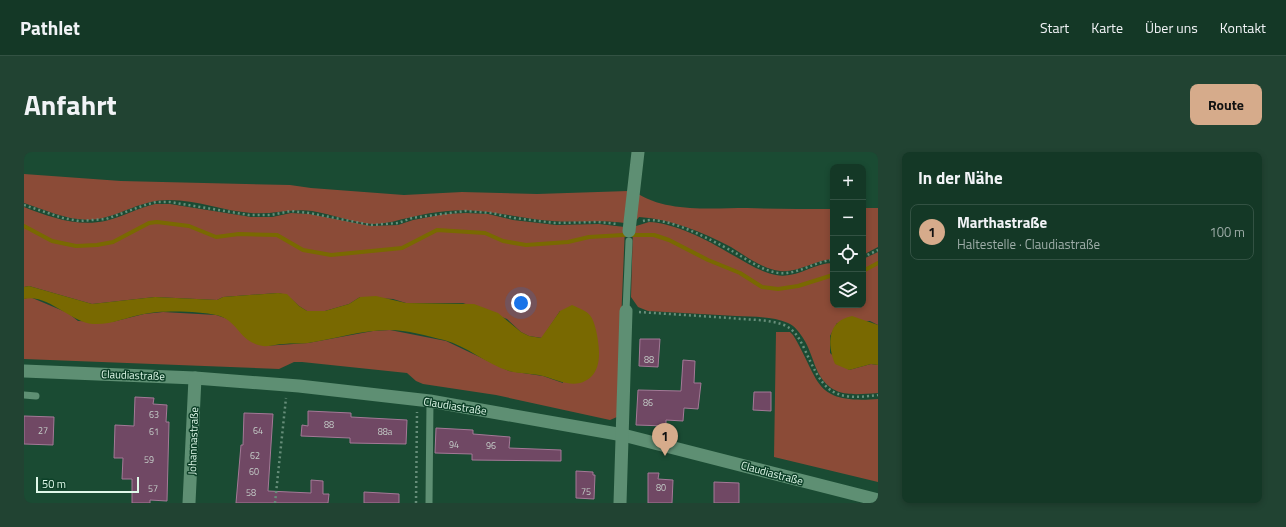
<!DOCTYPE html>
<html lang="de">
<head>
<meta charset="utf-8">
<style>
	:root { --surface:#143826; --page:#214332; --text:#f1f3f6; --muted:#9daca7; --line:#335243; --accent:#d6ab8b }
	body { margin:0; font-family:"Titillium Web",sans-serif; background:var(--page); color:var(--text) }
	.controls { position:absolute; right:12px; top:12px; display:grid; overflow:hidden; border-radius:8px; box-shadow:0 2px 6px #0003 }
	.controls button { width:36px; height:36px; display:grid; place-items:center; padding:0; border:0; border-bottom:1px solid var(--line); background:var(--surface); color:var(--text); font:20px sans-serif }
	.scale { position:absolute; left:12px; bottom:10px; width:103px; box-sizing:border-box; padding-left:4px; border:2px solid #e0f9ea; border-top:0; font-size:11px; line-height:14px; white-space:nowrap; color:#e0f9ea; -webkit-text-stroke:3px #0d4028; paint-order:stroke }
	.you { position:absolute; left:497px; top:151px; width:14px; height:14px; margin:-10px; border:3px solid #fff; border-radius:50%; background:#1a73e8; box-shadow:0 0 0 6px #1a73e833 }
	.badge { display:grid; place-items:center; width:26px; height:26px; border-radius:50%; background:var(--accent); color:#111; font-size:13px; font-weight:700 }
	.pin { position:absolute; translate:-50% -33px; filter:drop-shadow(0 1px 2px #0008) }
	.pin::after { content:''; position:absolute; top:21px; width:14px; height:12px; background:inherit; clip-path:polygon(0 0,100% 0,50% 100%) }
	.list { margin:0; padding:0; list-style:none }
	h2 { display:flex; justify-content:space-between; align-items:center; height:52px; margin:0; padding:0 16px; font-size:17px }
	h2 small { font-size:13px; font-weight:400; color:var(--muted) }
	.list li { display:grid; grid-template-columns:26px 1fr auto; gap:12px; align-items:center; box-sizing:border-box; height:56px; margin:0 8px 8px; padding:0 8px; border:1px solid var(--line); border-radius:8px }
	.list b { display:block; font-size:15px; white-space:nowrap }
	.list p { margin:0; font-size:13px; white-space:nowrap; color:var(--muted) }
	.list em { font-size:13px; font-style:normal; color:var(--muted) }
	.icon { flex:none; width:22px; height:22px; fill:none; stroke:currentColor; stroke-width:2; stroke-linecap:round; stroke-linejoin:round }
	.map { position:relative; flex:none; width:854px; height:351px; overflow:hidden; border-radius:8px }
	header { display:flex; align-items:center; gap:24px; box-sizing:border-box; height:56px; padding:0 20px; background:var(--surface); border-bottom:1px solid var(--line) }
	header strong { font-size:19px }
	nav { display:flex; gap:22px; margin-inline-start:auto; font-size:14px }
	.intro { display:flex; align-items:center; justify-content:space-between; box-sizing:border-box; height:96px; padding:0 24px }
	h1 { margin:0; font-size:28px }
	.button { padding:10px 18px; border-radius:8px; background:var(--accent); color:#111; font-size:14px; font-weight:700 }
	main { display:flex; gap:24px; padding:0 24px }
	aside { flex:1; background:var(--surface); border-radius:8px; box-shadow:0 2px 6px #0003 }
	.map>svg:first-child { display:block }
</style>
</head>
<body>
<header>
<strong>Pathlet</strong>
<nav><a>Start</a><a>Karte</a><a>Über uns</a><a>Kontakt</a></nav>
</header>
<div class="intro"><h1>Anfahrt</h1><a class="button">Route</a></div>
<main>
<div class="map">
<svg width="854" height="351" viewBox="0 0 854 351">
	<rect width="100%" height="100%" fill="#1a4b33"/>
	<g fill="#8b4b37">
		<path d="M0,22L97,29L266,33L287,36L380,43L438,40L513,42L604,39L601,71C577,67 552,71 528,69C493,67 460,55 424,59C412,60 399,62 388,65C374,68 363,72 349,72C329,71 308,62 288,59C267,56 248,63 227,61C200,59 173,48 145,48C117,48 100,62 74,67C49,71 24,59 0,51Z"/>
		<path d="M611,40C642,61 687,56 723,56C751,57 780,57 809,57V107C791,108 774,121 756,119C738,117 722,104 707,95C678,80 648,67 615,65L610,71Z"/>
		<path d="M131,52H146L227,65H248L267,61L285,62L347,74L374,73L389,68L421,62L442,61L464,62L489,68L532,73L575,72L601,75L593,265L586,268L472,243L399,232L392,229L383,221L278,210H270L255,217L0,207V147L6,145L44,161L54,169L88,170L120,162L139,160L192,163L204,167L240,194L284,191L349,179L366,178L422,189L485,219L519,224L539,231L536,159L518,186L505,184L497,180L483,167L439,151H382L369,147L336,145L325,152L301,159H283L275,154L263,143L254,141L199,145L193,148L131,145L68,152L5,134L0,135V55C25,65 54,75 81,69C98,65 114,56 131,52Z"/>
		<polygon points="839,56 854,56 854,95 839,103"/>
		<path d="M625,70C650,71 684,88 705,101C720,109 735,120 752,123C773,127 789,111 809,111V153H839V107L854,100V173L846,169L813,171L806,184V201L825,218L847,212L854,213V241C826,243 805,246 792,216C788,206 785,195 779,186C775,180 771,174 764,171C748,164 729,165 712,164C683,162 653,161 624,159L614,155L607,145L609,75Z"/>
		<path d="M752,180H766L769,183C797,229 788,252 854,247V330L750,305Z"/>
	</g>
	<g fill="#796901">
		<path d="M5,134L68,152L131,145L193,148L199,145L254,141L263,142L275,154L283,159H301L325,152L336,145L352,144L382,151L450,152L474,161L497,180L505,184L517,186L536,159L548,153C564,160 568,161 572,178C576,197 580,224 556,231C544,234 530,227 519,224C508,221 496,222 485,219C462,212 443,194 420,188C403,184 383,178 365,178C338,178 310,187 284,191C276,192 268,191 260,192C253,192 246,195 239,194C214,190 215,168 192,163C175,159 137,158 120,162C103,165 87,173 69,172C46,170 23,141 0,147V135Z"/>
		<path d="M828,164L854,173V213L847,212L825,218L811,212C803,192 803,169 828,164Z"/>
	</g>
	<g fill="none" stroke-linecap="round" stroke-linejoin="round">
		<g stroke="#796901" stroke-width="4">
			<polyline points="0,74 28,89 52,94 73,93 89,90 125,71 133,70 165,74 192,85 215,82 253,83 279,98 307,103 378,96 413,78 461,81 479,89 502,93 544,90 565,85 599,83 630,83 645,88 684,108 716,121 738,135 754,137 774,134 809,123"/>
			<polyline points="839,119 854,111"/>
		</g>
	</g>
	<g fill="#704864" stroke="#a47997">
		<polygon points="616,187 636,187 634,215 615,214"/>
		<polygon points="659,208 671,209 670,231 677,231 674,257 660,256 659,269 642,268 642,274 612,273 614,238 657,239"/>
		<polygon points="730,240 747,240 747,259 729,258"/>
		<polygon points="111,245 130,246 129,252 143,253 142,270 145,270 143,349 126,348 126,351 108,351 108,327 98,327 99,306 90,306 91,273 110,274"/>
		<polygon points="284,259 327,261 327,265 383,268 382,292 326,291 326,286 277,284 278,273 284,274"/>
		<polygon points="220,261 249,262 244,339 287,341 287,328 299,329 299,342 305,342 304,351 212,351 217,293 219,293"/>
		<polygon points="0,264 30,265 29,293 0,292"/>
		<polygon points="412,276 449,278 449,282 486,285 485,296 537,298 537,309 448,308 448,302 411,301"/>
		<polygon points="552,319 569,320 569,323 571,323 570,347 552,346"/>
		<polygon points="624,321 635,321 634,327 649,328 648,351 624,351"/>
		<polygon points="690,330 715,331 715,351 690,351"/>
		<polygon points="340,340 375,342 375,351 340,351"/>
	</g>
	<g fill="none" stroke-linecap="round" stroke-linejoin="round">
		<g stroke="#678e7a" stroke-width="2.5" stroke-dasharray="2 3" stroke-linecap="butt">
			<polyline points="0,53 39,66 55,69 82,67 121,53 132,50 146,50 225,63 247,63 267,59 285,61 347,73 374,71 388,66 441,59 468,61 490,66 531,71 574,70 593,72"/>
			<path d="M619,69C642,63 687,88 708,99C723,107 738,119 755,121C774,123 791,109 809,108"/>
			<polyline points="839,105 854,98"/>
			<path d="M615,160C645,162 676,164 706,166C724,168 744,167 760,173C771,178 775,186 780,196C799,237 805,250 854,243"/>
			<polyline points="251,351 262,246"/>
			<polyline points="392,351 393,260"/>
		</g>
		<g stroke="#5e8f73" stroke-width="7">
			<polyline points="602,159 605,89"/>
			<polyline points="0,243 12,244"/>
			<polyline points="405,351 406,249"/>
		</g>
		<g stroke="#5e8f73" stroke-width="13">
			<polyline points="605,79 614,0"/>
			<polyline points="0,219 171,226 275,234 406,249 599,283 854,348"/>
			<polyline points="165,351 171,226"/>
			<polyline points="596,351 602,159"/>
		</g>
	</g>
	<g text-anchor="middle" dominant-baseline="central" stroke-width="3" stroke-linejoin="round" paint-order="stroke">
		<g font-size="9" fill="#c4cdc8">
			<text x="625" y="207">88</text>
			<text x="624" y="250">86</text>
			<text x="130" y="262">63</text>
			<text x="305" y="272">88</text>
			<text x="19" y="278">27</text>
			<text x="234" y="278">64</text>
			<text x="130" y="279">61</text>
			<text x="361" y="279">88a</text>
			<text x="430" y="292">94</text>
			<text x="467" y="293">96</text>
			<text x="231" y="303">62</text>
			<text x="125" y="307">59</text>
			<text x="230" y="319">60</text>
			<text x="637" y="335">80</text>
			<text x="129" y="336">57</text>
			<text x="562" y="339">75</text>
			<text x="227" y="340">58</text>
		</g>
		<g font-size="11" fill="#e0f9ea" stroke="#0d4028">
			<text transform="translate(109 223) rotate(2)">Claudiastraße</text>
			<text transform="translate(431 254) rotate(9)">Claudiastraße</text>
			<text transform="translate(169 289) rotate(-88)">Johannastraße</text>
			<text transform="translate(748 321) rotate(15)">Claudiastraße</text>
		</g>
	</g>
</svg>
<div class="controls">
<button>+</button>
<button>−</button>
<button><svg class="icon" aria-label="locate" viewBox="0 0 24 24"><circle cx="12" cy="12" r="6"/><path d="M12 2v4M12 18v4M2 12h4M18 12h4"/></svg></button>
<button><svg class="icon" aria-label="layers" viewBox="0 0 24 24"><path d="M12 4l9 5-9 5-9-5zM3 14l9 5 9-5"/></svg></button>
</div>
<div class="scale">50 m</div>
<div class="you"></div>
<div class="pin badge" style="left:641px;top:304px">1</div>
</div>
<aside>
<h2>In der Nähe<small></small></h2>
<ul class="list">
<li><span class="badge">1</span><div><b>Marthastraße</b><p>Haltestelle · Claudiastraße</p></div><em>100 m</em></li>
</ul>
</aside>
</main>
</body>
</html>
